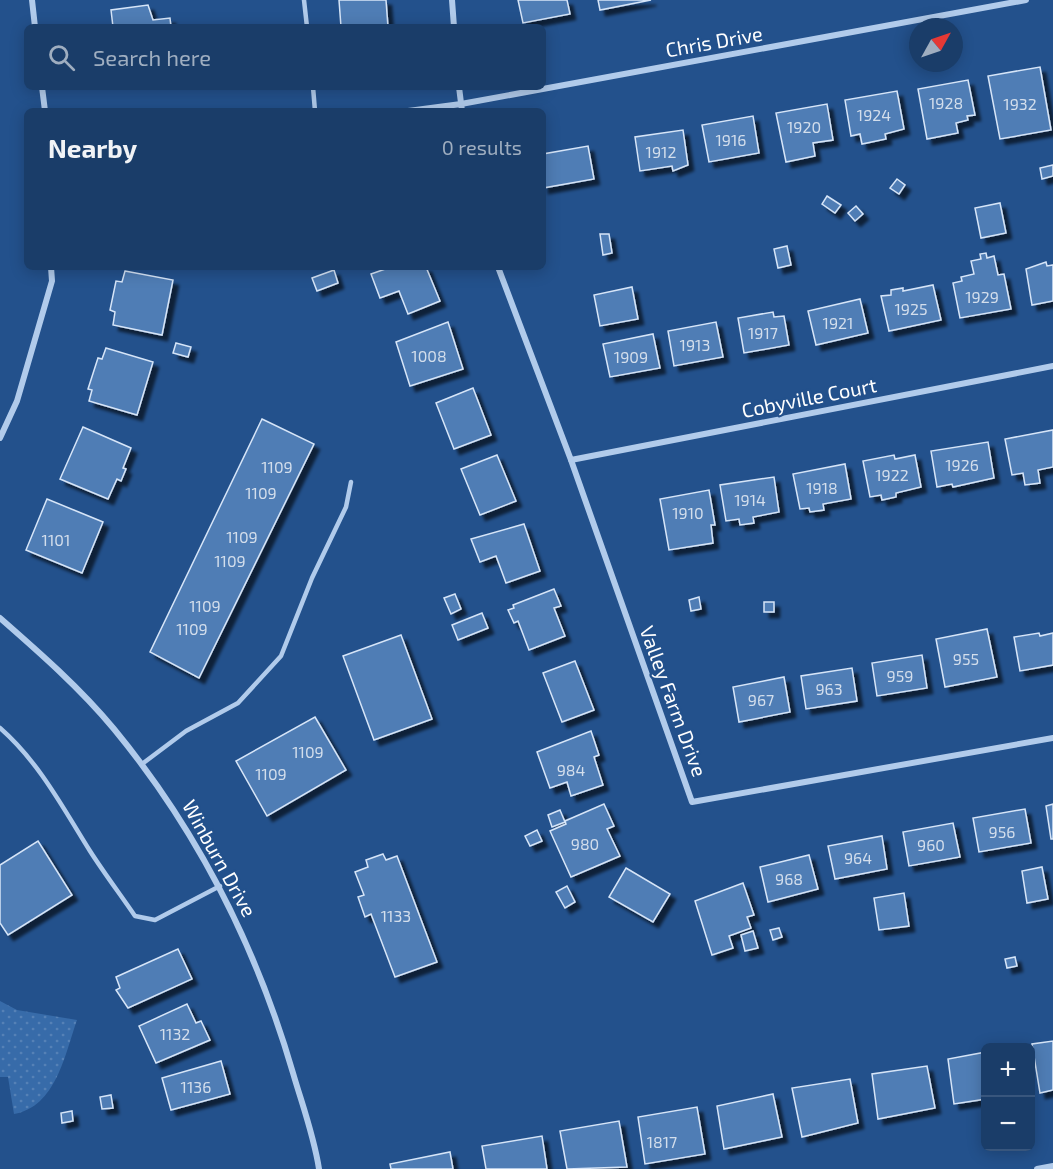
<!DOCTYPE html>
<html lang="en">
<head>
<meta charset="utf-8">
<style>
	:root { --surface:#1a3d69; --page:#23446f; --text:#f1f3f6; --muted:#9faec0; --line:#38567d }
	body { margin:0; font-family:"Exo 2",sans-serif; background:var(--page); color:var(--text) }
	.controls { position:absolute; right:18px; bottom:18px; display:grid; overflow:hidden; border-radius:9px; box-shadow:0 3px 15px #0003 }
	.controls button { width:54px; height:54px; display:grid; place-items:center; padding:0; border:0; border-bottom:2px solid var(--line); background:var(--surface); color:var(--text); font:30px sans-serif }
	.compass { position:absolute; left:909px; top:18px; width:54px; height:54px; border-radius:50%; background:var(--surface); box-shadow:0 3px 15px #0003; rotate:50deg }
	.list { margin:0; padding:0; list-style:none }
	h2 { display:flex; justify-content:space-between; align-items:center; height:78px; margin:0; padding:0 24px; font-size:26px }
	h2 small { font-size:20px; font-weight:400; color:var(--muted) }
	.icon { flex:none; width:33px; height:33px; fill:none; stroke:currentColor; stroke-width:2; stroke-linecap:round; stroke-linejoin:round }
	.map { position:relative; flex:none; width:1053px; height:1169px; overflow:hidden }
	.search { position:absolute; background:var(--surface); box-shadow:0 3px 15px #0003; left:24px; top:24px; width:522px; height:66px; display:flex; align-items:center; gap:15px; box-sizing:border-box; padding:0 21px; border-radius:9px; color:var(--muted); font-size:22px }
	.panel { position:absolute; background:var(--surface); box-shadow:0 3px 15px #0003; left:24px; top:108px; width:522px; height:162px; border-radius:9px }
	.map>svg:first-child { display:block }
</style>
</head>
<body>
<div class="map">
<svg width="1053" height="1169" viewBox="0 0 1053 1169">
	<defs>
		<pattern id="grass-dots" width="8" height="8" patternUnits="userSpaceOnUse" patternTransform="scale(1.5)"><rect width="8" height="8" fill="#376ba9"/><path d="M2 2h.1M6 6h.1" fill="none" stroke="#5581b6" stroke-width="1.8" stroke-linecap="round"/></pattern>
		<filter id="shadow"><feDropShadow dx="5.5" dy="5.5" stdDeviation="1.5" flood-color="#0009"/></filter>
	</defs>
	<rect width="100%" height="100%" fill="#23518c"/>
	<path fill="url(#grass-dots)" d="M0,1001L17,1010L77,1020C65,1054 56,1107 14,1114L8,1077H0Z"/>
	<g fill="#507db5" stroke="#d6e5f8" stroke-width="1.5" filter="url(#shadow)">
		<polygon points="339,0 386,0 388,27 341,27"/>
		<polygon points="518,0 567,0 570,14 523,23"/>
		<polygon points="598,0 651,0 600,10"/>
		<polygon points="148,5 153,20 170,18 171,27 113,27 111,10"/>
		<polygon points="1040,67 1051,130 1000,139 988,76"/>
		<polygon points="968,80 975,115 967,116 968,120 956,123 958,133 927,139 918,89"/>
		<polygon points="897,91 904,129 885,134 886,139 862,144 860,134 851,136 845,100"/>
		<polygon points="827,104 833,140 813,143 815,156 786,162 776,113"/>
		<polygon points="753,116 759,153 709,162 702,125"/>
		<polygon points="683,130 688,165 673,171 672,166 640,171 635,137"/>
		<polygon points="588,146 594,179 543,188 543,154"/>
		<polygon points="1053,165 1053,176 1042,179 1040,168"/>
		<polygon points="897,179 905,185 899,194 890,188"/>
		<polygon points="827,196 841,205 835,213 822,204"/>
		<polygon points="1000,203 1006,233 981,238 975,208"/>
		<polygon points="856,206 863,214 855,221 848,213"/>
		<polygon points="600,234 609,234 612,253 603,255"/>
		<polygon points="787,246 791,265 778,268 774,249"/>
		<polygon points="986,253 987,258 994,256 998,275 1004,274 1011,309 960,318 953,283 962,281 961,277 974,274 971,261 981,259 980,254"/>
		<polygon points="1046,262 1047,266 1053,265 1053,301 1032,305 1026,269"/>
		<polygon points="391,267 426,267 440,301 408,314 399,291 380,298 371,274"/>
		<polygon points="334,270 338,283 317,291 312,278"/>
		<polygon points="125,271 173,280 162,335 113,325 115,312 110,310 116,281 122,282"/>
		<polygon points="933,285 941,320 889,331 881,296 891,295 891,290 903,288 903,291"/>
		<polygon points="632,287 638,319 600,326 594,295"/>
		<polygon points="860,299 868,333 816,345 808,311"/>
		<polygon points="773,312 774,317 784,316 789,345 744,353 738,318"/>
		<polygon points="448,322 463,369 410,386 396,342"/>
		<polygon points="716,322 723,357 674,366 668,331"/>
		<polygon points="653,334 660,368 610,377 603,344"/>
		<polygon points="176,343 191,347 188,357 173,353"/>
		<polygon points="106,348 153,362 137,415 89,401 92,390 88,389 98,358 102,359"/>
		<polygon points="473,388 491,435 454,449 436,403"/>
		<polygon points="262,419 314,444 199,678 150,652"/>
		<polygon points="83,427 131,448 123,468 126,469 121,481 117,479 108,499 60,479"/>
		<polygon points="1053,430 1053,467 1038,470 1040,483 1025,485 1023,473 1012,475 1005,439"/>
		<polygon points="988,442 994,478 953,487 952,484 937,487 931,451"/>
		<polygon points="497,455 516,501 480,515 461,469"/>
		<polygon points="894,455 895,459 915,455 921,487 896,493 896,497 882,500 881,495 870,497 863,461"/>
		<polygon points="845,464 851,499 823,504 824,510 810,512 809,508 800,509 793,474"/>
		<polygon points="774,477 779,512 753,517 754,523 740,525 739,519 726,521 720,485"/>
		<polygon points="709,490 715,525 711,525 713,543 669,550 660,499"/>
		<polygon points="47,499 103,522 82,573 26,550"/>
		<polygon points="524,524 540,571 506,583 496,556 480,562 471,539"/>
		<polygon points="554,589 561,606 554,608 565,636 529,650 518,621 514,623 508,610 514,608 513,605"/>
		<polygon points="455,594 461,609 451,614 444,598"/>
		<polygon points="699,597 701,609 691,611 689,600"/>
		<rect x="764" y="602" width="10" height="10"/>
		<polygon points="482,613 488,628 458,640 452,625"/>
		<polygon points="987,629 997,677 945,687 936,639"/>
		<polygon points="1039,633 1040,636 1053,633 1053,665 1020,671 1014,637"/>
		<polygon points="401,635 432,719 374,740 343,656"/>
		<polygon points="922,655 927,688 877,696 872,663"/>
		<polygon points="575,661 594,710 562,722 543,673"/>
		<polygon points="852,668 857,701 806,709 801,676"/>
		<polygon points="784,677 790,712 739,722 733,687"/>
		<polygon points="315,717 346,770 267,816 236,761"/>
		<polygon points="591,731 599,755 594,757 603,785 571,796 567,782 550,788 537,752"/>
		<polygon points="604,804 614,826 607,829 620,856 571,877 550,831 566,824 565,821"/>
		<polygon points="1053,804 1053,839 1051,839 1046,806"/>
		<polygon points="1025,809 1031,843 979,852 973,818"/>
		<polygon points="560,810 565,822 552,827 548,815"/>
		<polygon points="953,823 960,857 909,866 903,832"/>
		<polygon points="537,830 542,841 530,846 525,836"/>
		<polygon points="882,836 887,869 835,879 828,846"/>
		<polygon points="38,841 72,895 8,935 0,923 0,865"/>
		<polygon points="383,854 386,860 397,856 437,962 395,977 371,914 365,917 358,897 364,895 355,872 368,867 366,860"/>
		<polygon points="809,855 818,889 768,902 760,867"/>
		<polygon points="1042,867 1048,899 1027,903 1022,871"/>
		<polygon points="626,868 670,894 653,922 609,897"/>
		<polygon points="743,883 754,915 747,917 751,928 729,936 733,948 712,955 695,901"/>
		<polygon points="567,886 575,902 565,908 556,892"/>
		<polygon points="904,893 909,926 879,930 874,898"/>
		<polygon points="779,928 782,937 773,940 770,930"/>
		<polygon points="753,931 758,948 745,951 741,935"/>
		<polygon points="178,949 192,979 128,1008 116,990 120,988 116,977"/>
		<polygon points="1015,957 1017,966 1007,968 1005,959"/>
		<polygon points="187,1004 196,1023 201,1021 210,1040 156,1063 139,1026"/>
		<polygon points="1053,1041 1053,1090 1040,1093 1032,1044"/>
		<polygon points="986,1052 986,1099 954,1104 948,1059"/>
		<polygon points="221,1061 230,1094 171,1110 162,1078"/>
		<polygon points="927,1066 935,1108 878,1119 872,1074"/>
		<polygon points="850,1079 858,1123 802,1137 792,1088"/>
		<polygon points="773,1094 782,1137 724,1149 717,1106"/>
		<polygon points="111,1095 113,1108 102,1109 100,1097"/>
		<polygon points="697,1107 705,1154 645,1164 638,1117"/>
		<polygon points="72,1111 73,1121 62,1123 61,1113"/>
		<polygon points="619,1121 627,1167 567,1169 560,1131"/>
		<polygon points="542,1136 547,1169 486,1169 482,1146"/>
		<polygon points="450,1152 453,1169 391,1169 390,1164"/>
	</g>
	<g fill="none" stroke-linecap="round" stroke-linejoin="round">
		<g stroke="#b1cbeb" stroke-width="4.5">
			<polyline points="304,0 307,27"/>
			<polyline points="313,87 315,111"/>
			<path d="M0,728C39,762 63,808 90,851C104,873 120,894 135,916L155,920L220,886"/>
			<polyline points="142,764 186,731 238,703 281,656 312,578 346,507 351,482"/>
		</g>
		<g stroke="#b1cbeb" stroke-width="6">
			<polyline points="32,0 35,27"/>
			<polyline points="452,0 454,27"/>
			<polyline points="42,87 45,111"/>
			<polyline points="459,87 462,111"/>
			<polyline points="408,111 461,104 1026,0"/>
			<polyline points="498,267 571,460 692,802 1053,738"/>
			<polyline points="0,438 17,401 52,281 51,267"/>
			<polyline points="571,460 1053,366"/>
			<path d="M0,618C40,653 80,688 114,729C198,831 256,946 293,1073C302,1104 314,1136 319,1169"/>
			<polyline points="1037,1169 1053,1166"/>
		</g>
	</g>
	<g text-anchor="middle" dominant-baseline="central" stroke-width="4.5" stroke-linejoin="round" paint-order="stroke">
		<g font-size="16" fill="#d3deec">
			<text x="946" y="102">1928</text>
			<text x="1020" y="103">1932</text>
			<text x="874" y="114">1924</text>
			<text x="804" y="126">1920</text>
			<text x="731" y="139">1916</text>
			<text x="661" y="151">1912</text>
			<text x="982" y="296">1929</text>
			<text x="911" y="308">1925</text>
			<text x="838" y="322">1921</text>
			<text x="763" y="332">1917</text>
			<text x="695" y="344">1913</text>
			<text x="429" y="355">1008</text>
			<text x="631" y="356">1909</text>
			<text x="962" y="464">1926</text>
			<text x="277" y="466">1109</text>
			<text x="892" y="474">1922</text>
			<text x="822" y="487">1918</text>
			<text x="261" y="492">1109</text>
			<text x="750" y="499">1914</text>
			<text x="688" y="512">1910</text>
			<text x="242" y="536">1109</text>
			<text x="56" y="539">1101</text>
			<text x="230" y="560">1109</text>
			<text x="205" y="605">1109</text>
			<text x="192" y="628">1109</text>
			<text x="966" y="658">955</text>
			<text x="900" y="675">959</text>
			<text x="829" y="688">963</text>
			<text x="761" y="699">967</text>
			<text x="308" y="751">1109</text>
			<text x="571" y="769">984</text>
			<text x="271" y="773">1109</text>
			<text x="1002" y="831">956</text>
			<text x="585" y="843">980</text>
			<text x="931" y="844">960</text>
			<text x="858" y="857">964</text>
			<text x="789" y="878">968</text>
			<text x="396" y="915">1133</text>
			<text x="175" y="1033">1132</text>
			<text x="196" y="1086">1136</text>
			<text x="662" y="1141">1817</text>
		</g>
		<g font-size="20" fill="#fff" stroke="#23518c">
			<text transform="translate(714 41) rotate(-10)">Chris Drive</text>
			<text transform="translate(809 397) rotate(-11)">Cobyville Court</text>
			<text transform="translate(674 701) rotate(70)">Valley Farm Drive</text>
			<text transform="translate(220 858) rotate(61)">Winburn Drive</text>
		</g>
	</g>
</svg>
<div class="controls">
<button>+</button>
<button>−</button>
</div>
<svg class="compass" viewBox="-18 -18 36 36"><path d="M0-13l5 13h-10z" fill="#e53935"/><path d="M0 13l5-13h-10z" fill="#9faec0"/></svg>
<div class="search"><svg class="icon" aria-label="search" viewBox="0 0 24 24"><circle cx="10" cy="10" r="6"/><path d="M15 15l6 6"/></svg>Search here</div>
<section class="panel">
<h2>Nearby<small>0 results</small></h2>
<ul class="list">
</ul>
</section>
</div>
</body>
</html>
